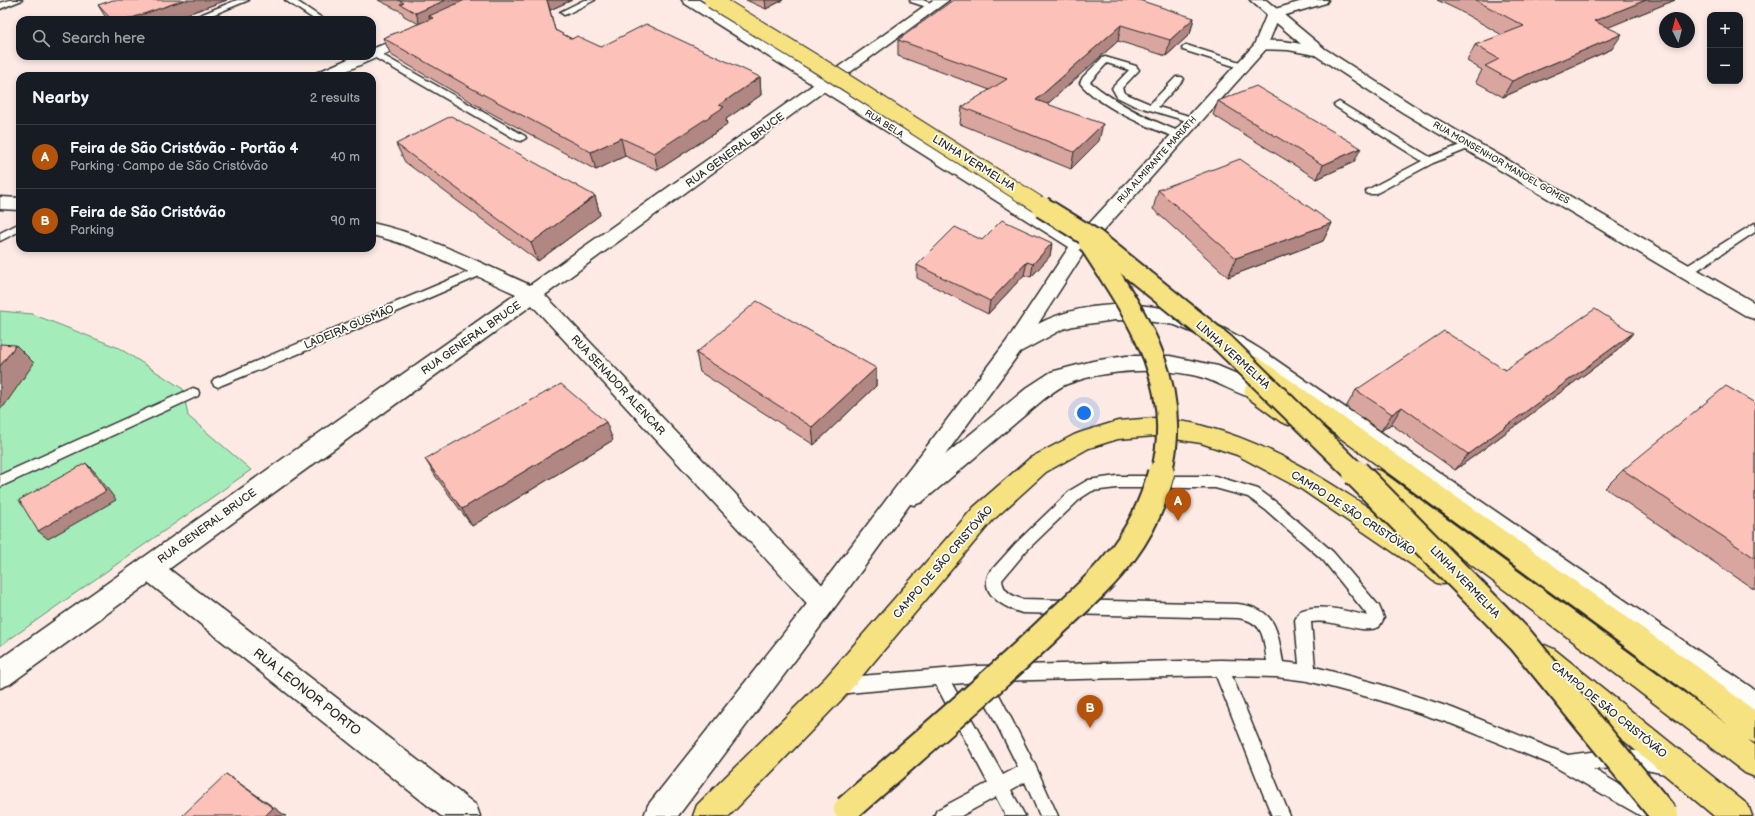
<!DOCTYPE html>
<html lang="en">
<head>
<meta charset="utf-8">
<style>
	:root { --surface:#171b24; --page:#20242c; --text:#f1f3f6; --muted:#9ea1a6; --line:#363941; --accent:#b45309 }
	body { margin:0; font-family:"Balsamiq Sans",sans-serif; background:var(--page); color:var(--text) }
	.controls { position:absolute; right:12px; top:12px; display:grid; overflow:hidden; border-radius:8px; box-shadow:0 2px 6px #0003 }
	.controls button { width:36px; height:36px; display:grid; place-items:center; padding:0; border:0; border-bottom:1px solid var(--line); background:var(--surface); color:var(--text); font:20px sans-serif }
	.compass { position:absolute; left:1659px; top:12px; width:36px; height:36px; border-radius:50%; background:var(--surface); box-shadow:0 2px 6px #0003; rotate:354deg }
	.you { position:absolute; left:1084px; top:413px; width:14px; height:14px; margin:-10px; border:3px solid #fff; border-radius:50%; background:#1a73e8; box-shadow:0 0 0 6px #1a73e833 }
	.badge { display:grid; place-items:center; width:26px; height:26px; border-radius:50%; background:var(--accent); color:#fff; font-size:13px; font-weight:700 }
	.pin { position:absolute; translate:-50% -33px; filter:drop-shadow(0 1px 2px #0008) }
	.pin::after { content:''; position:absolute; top:21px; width:14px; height:12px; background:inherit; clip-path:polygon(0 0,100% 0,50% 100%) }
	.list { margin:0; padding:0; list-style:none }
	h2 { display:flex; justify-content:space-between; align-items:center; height:52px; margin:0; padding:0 16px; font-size:17px }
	h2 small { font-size:13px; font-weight:400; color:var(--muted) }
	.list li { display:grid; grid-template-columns:26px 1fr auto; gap:12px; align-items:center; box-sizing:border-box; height:64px; padding:0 16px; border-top:1px solid var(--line) }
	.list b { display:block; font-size:15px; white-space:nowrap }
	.list p { margin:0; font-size:13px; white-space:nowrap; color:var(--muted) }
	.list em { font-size:13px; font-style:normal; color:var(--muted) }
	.icon { flex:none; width:22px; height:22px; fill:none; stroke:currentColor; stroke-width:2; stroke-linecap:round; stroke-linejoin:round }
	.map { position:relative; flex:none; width:1755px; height:816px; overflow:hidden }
	.search { position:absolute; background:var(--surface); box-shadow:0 2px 6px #0003; left:16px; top:16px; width:360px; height:44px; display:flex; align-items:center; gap:10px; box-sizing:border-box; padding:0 14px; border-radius:12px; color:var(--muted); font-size:15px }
	.panel { position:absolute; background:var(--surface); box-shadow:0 2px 6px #0003; left:16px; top:72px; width:360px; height:180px; border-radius:12px }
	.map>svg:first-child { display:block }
</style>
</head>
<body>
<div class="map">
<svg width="1755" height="816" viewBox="0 0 1755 816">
	<rect width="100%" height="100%" fill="#fdeae4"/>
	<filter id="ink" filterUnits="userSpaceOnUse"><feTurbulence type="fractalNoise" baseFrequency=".025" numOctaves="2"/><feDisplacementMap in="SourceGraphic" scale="8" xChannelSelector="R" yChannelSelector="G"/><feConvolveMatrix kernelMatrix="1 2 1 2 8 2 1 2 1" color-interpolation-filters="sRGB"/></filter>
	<g filter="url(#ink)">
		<polygon fill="#a4edbb" stroke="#688c73" points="0,311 32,314 119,348 183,389 188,416 251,470 0,646"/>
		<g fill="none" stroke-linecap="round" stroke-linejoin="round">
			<defs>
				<g id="service">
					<polygon points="10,0 22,0 0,9 0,3"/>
					<polygon points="237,0 249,0 200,20 188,20"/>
					<polygon points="285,0 295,0 325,20 315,20"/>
					<polygon points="584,0 595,0 567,14 564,15 560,12"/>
					<polygon points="910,0 923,0 937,6 933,9 911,2"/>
					<polygon points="1186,45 1246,64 1248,66 1246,68 1240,68 1183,50 1182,48"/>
					<polygon points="372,49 525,136 526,138 521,141 517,140 372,56"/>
					<path d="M1105,57L1136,66L1139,70L1122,88L1124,93L1150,104L1176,77H1182L1184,79L1182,81L1158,107L1196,118L1198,120L1196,122H1190L1133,105L1117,97L1112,88L1129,70L1107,63L1090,82C1118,105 1150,120 1183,133L1185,135L1180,138C1153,131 1097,105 1080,83L1083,77L1102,58Z"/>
					<polygon points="1339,102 1430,157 1465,143 1473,143 1474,145 1473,147 1433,163 1375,194 1367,194 1366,192 1367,190 1422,161 1336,107 1334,105"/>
					<polygon points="20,223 20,231 0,241 0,233"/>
					<polygon points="1755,223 1755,232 1690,275 1682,275 1680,272 1682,269"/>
					<polygon points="480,267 484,268 486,271 484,274 327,342 222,385 218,387 214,385 212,382 214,379"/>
					<polygon points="193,388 198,390 199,393 198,396 0,487 0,475"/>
					<path d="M1117,476H1215L1258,489L1277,503L1333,552L1379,606L1384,618L1379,627C1359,635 1334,618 1311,622L1315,667L1379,684L1452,708L1568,755C1601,750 1639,746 1671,759L1674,765L1671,771L1665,774L1637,768L1593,769L1656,806L1659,812L1657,816H1641L1550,764L1452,724L1379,700L1308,681L1276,677L1232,676L1290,816H1272L1216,676L992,681L1035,765L1058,816H1040L1025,782L1011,790L1025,816H1006L996,797L961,816H934L937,810L988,783L936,685L837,694L831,691L829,686L831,681L837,678L979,666L1221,660L1267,661C1263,638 1265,622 1238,618L1022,613C1006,608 979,595 989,573L1016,543L1071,490L1088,480ZM1117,488H1215L1248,497L1267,511L1323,560L1368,616C1345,611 1322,603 1300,611L1295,620L1299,664L1283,662C1277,629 1276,609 1238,604L1022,599C1011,596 1003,591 1002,580L1026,551L1081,498L1092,491ZM978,682L977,684L979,689L1018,767L1003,775L952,684Z"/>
				</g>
				<g id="minor">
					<path d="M933,0H949L545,295L832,595L836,603L832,611L823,615L814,611L532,305L169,569L476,805L480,816H441L149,583L10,684L0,688V659L516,294C469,273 422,247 372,235V223C427,235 478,262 530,285Z"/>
					<polygon points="1306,0 1328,0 1326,3 1279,17 1266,49 1087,249 1080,251 1073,249 1071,245 1073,241 1254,45 1268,11"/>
					<polygon points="414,32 419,33 421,36 419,39 335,76 314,76 316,73 355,56 372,56 372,49"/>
					<polygon points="0,197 20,198 20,210 0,209"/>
				</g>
				<g id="tertiary">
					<path d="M682,0H699L830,83L1087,241L1089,245L1038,324C1084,300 1146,300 1194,316C1218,324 1239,336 1260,349L1755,690V719L1745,716L1246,359L1208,339L1175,325L1147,321L1115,320L1073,326L1063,329L1020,352L945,455L1028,387L1051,372L1093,361L1126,356H1170L1218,366L1263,385L1266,391L1263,397L1255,399C1238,394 1223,385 1207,379C1167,366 1106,369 1067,384C1059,387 1051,394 1044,399L922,502L914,505L910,504L832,611L678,816H644L648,805L814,595L1006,342L1069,247L684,3Z"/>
					<path d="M1250,0H1266L1325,49L1414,106L1755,303V319L1748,317L1402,112L1315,55L1288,50L1256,49L1254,46L1256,43C1270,39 1287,41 1301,44Z"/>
				</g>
				<g id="primary">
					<path d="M1155,418C1171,421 1188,421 1203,426C1292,449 1367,508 1442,557L1452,566L1456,574L1452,582C1438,587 1434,582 1424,573L1301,489L1237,455L1201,443L1155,436L1118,439L1089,448L1046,472L992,521L846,695L729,816H693L697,805L826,677L974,507L1030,458L1074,435L1082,432L1118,421Z"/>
					<polygon points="1545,645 1554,649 1748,805 1752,816 1714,816 1536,667 1532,658 1536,649"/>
				</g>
				<g id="motorway">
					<polygon points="1252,355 1259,358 1699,668 1755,711 1755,743 1748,740 1755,745 1755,777 1745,773 1594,657 1365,485 1361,478 1365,471 1373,469 1381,471 1728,725 1679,686 1245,368 1241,363 1245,358"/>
					<polygon points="1255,383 1263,385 1297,410 1300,416 1297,422 1289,425 1281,422 1247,397 1244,391 1247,385"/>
				</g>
			</defs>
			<use href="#service" stroke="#2b2b2b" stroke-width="3"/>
			<use href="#minor" stroke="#2b2b2b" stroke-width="3"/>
			<use href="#tertiary" stroke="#2b2b2b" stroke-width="3"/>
			<use href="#primary" stroke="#2b2b2b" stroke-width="3"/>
			<use href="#motorway" stroke="#2b2b2b" stroke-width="3"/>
			<use href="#service" fill="#fdfcf7" fill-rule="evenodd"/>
			<use href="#minor" fill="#fdfcf7" fill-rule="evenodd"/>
			<use href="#tertiary" fill="#fdfcf7" fill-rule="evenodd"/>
			<use href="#primary" fill="#f7e281" fill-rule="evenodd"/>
			<use href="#motorway" fill="#f7e281" fill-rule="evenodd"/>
			<defs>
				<polyline id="motorway-bridge-far2" points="712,0 828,71 1044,208"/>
				<g id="motorway-bridge-far1">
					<polyline points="1042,207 1095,240 1223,343 1357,474"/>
					<path d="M1089,243C1136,315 1185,384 1161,474"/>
				</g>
				<g id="motorway-bridge">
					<polyline points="1356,473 1521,640 1665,816"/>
					<path d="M847,809C914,750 981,693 1046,632C1073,606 1102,582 1124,552C1141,529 1154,501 1161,473"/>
				</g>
			</defs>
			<use href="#motorway-bridge-far2" stroke="#2b2b2b" stroke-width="18" stroke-linecap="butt"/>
			<use href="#motorway-bridge-far1" stroke="#2b2b2b" stroke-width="24" stroke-linecap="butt"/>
			<use href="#motorway-bridge" stroke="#2b2b2b" stroke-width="30" stroke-linecap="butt"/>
			<use href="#motorway-bridge-far2" stroke="#f7e281" stroke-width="16"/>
			<use href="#motorway-bridge-far1" stroke="#f7e281" stroke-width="20"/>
			<use href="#motorway-bridge" stroke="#f7e281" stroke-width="26"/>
		</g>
		<g fill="#d9a69f" stroke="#2b2b2b">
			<polygon points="227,0 170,20 108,20 106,18 98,5"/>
			<polygon points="378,0 572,0 550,10 555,30 572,39 601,47 760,77 761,95 726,119 727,125 658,170 625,156 596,170 480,107 391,55 383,38 419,24 404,16 402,12"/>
			<polygon points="746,0 783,0 766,9"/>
			<polygon points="1437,0 1675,0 1608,27 1612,49 1503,97 1476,82 1482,70 1467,61 1475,45 1502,35 1458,10"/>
			<polygon points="1194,18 1190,34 1166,56 1118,41 1047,104 1099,141 1071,169 960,124 962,107 990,90 898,56 898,40"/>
			<polygon points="1218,101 1354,162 1317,179 1213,115"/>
			<polygon points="396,144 595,196 600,215 538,261 405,162"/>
			<polygon points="1158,190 1332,223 1323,241 1228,277 1153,209"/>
			<polygon points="982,240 1052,243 1050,256 1031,277 1024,275 988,314 917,278 917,265"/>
			<polygon points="1633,333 1618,350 1455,470 1391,424 1381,431 1346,407 1356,390 1505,370"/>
			<polygon points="696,353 876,368 876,386 814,445 700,372"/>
			<polygon points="1755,403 1755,590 1605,488 1623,470"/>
			<polygon points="613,440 472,526 436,477 425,459"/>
		</g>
		<g fill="#b08782" stroke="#2b2b2b">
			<polygon points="184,0 227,0 170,20 126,20"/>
			<polygon points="446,0 472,0 433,18 429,16 430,21 420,25 416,13"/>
			<polygon points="547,0 572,0 550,10"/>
			<polygon points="765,0 783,0 766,9"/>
			<polygon points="1646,0 1675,0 1585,37 1594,21"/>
			<polygon points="1194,18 1190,34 1166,56 1170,40"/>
			<polygon points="1121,25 1118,41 1034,116 1036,100"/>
			<polygon points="1622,34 1612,49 1503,97 1512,81"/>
			<polygon points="760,77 761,95 726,119 727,125 658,170 654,153 719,105"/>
			<polygon points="1103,124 1099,141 1071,169 1074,152"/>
			<polygon points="621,138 625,156 596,170 591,152"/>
			<polygon points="1361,148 1354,162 1317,179 1323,165"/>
			<polygon points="595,196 600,215 538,261 531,243"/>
			<polygon points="1332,223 1323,241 1228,277 1236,258"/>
			<polygon points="1052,243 1050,256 1031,277 1033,264"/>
			<polygon points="1027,262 1024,275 988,314 990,301"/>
			<polygon points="1633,333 1618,350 1455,470 1468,454"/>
			<polygon points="16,345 34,363 4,406 0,408 0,366"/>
			<polygon points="876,368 876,386 814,445 812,427"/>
			<polygon points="1402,407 1391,424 1381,431 1392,414"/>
			<polygon points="606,422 613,440 472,526 462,509"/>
			<polygon points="86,463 95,472 116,500 48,539 38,531"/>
			<polygon points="226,774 245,787 286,816 265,816"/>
		</g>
		<g fill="#fcc1b9" stroke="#2b2b2b">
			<polygon points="113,0 184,0 126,20 112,20 98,5"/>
			<polygon points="398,0 446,0 416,13 400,4 404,3"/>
			<polygon points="465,0 547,0 555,30 572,39 577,36 601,47 646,24 760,77 719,105 724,107 654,153 621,138 591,152 473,89 383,38 433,18 429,16"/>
			<polygon points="953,0 1139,0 1194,18 1170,40 1121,25 1036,100 1103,124 1074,152 962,107 1007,79 898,40"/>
			<polygon points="1475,0 1646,0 1594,21 1622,34 1512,81 1485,66 1499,59 1475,45 1524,26"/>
			<polygon points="1256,86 1361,148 1323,165 1218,101"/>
			<polygon points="451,116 595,196 531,243 396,144"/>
			<polygon points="1240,159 1332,223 1236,258 1158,190"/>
			<polygon points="1002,220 1052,243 1033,264 1027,262 990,301 917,265 955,227 982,240"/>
			<polygon points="757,301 876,368 812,427 696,353"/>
			<polygon points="1595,309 1633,333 1468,454 1402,407 1392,414 1356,390 1444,331 1505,370"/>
			<polygon points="0,344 16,345 0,366"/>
			<polygon points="561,384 606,422 462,509 425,459"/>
			<polygon points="1726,386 1755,403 1755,558 1623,470"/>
			<polygon points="86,463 106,491 38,531 19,500"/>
			<polygon points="226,774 273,808 265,816 182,816"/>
		</g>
	</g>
	<g text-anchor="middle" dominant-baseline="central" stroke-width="3.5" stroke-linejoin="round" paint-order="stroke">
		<g font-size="9" fill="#2b2b2b" stroke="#fdfcf7">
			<text transform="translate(884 124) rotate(32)">RUA BELA</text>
			<text transform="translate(1157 160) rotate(-48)">RUA ALMIRANTE MARIATH</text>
			<text transform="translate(1501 163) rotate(30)">RUA MONSENHOR MANOEL GOMES</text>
		</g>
		<g font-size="11" fill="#2b2b2b" stroke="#fdfcf7">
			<text transform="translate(735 150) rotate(-36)">RUA GENERAL BRUCE</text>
			<text transform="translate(974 163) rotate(32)">LINHA VERMELHA</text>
			<text transform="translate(349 327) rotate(-23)">LADEIRA GUSMÃO</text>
			<text transform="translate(471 338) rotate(-35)">RUA GENERAL BRUCE</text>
			<text transform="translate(1233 355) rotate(42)">LINHA VERMELHA</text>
			<text transform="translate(618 385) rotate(47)">RUA SENADOR ALENCAR</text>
			<text transform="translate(1353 513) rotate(33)">CAMPO DE SÃO CRISTÓVÃO</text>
			<text transform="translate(207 526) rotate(-36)">RUA GENERAL BRUCE</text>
			<text transform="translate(943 562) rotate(-49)">CAMPO DE SÃO CRISTÓVÃO</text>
			<text transform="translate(1465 582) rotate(46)">LINHA VERMELHA</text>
			<text transform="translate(1609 710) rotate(39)">CAMPO DE SÃO CRISTÓVÃO</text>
		</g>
		<g font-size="13" fill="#2b2b2b" stroke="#fdfcf7">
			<text transform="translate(307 692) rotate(38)">RUA LEONOR PORTO</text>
		</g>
	</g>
</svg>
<div class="controls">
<button>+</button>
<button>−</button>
</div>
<svg class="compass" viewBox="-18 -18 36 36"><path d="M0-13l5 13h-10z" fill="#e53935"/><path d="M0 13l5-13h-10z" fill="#9ea1a6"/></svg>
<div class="you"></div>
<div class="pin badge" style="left:1178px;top:521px">A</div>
<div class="pin badge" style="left:1090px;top:728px">B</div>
<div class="search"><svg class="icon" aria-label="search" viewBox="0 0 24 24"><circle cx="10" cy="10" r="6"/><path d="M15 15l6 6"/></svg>Search here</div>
<section class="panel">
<h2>Nearby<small>2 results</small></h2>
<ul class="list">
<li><span class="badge">A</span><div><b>Feira de São Cristóvão - Portão 4</b><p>Parking · Campo de São Cristóvão</p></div><em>40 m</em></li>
<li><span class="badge">B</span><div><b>Feira de São Cristóvão</b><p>Parking</p></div><em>90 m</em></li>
</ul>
</section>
</div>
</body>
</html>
